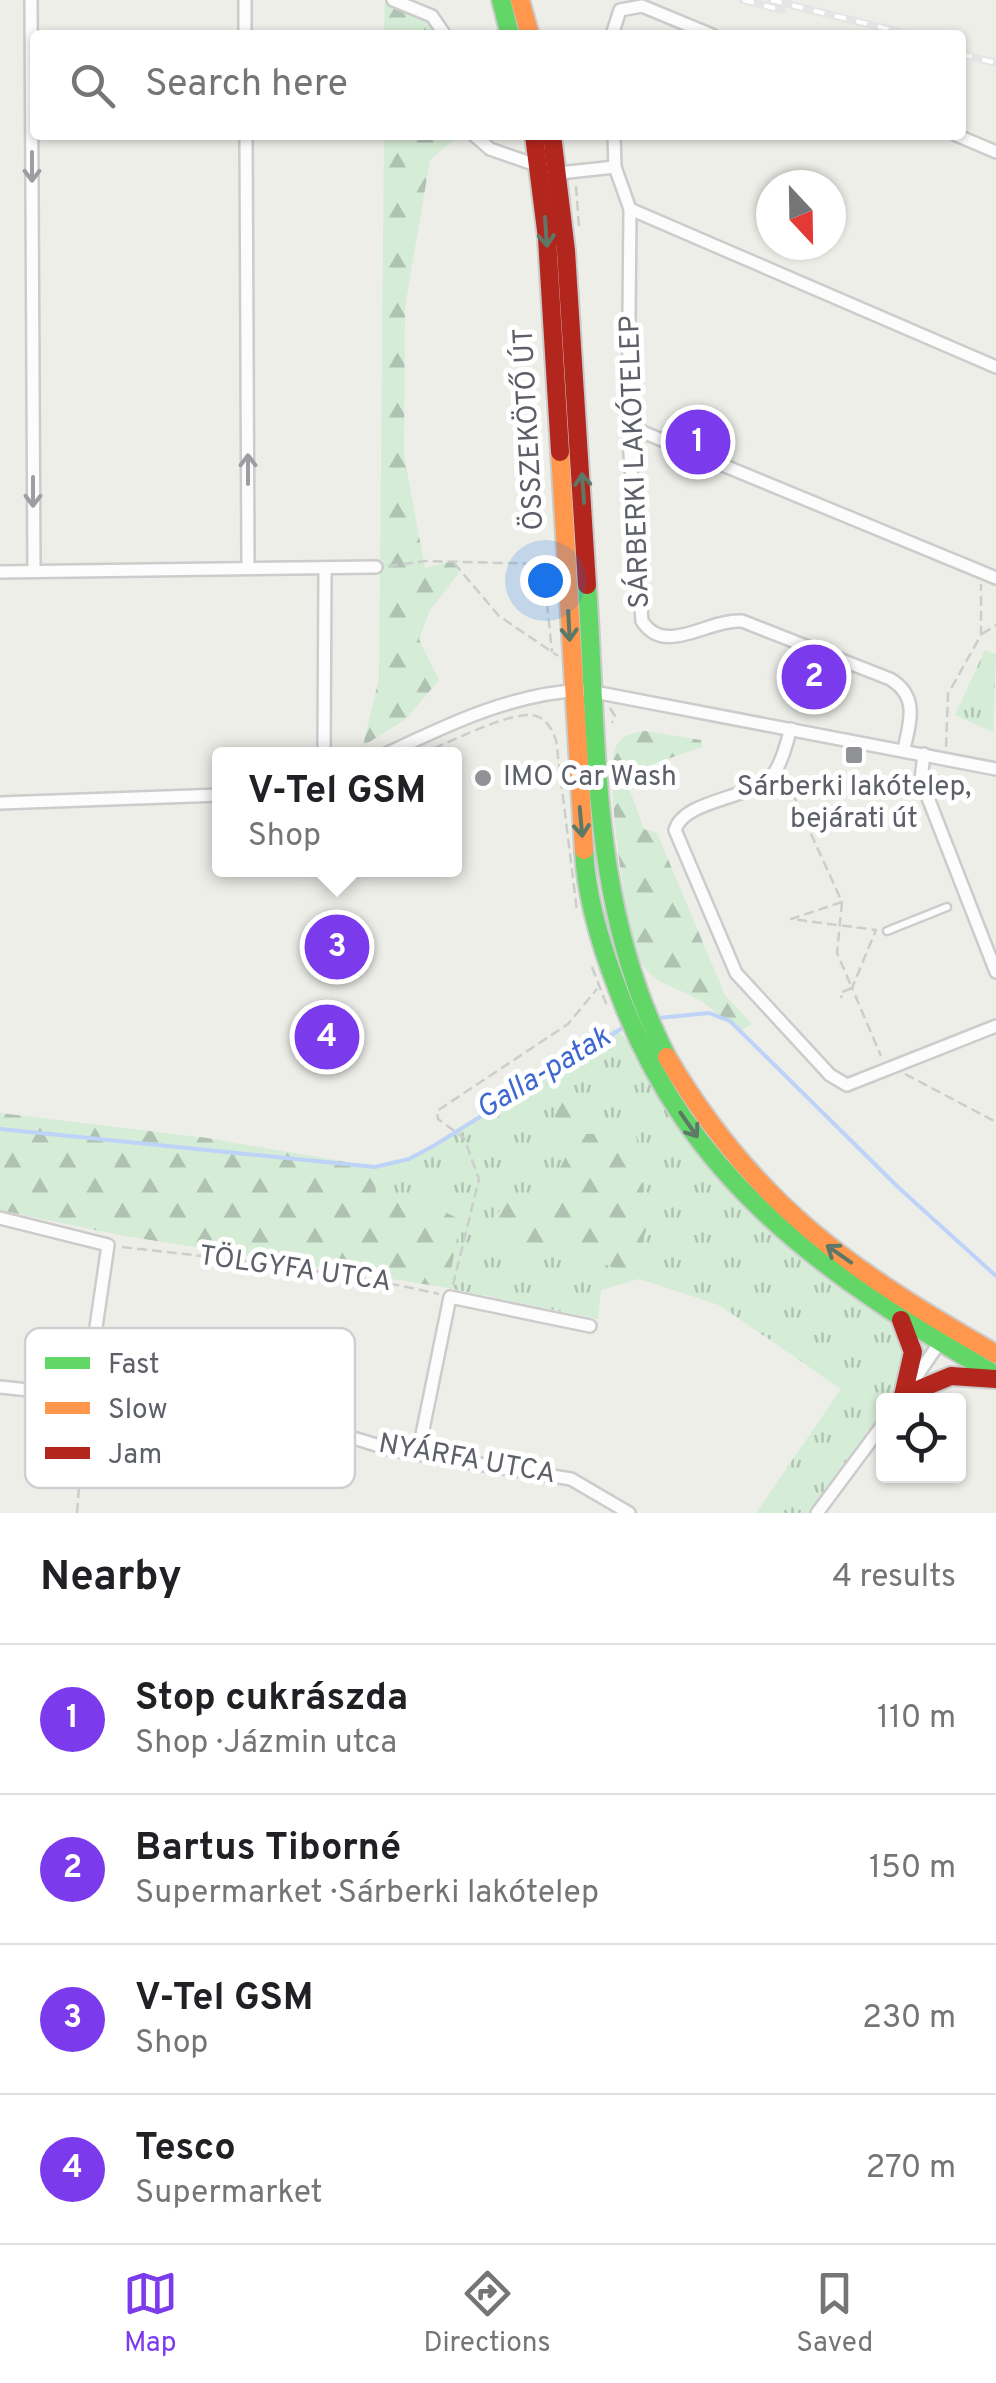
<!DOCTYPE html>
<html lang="en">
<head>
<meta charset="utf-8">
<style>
	:root { --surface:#fff; --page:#f6f6f6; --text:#202124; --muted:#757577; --line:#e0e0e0; --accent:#7c3aed }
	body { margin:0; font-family:Overpass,sans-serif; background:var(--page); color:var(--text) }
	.controls { position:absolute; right:30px; bottom:30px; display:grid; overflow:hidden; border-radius:10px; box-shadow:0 2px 8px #0004 }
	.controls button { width:90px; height:90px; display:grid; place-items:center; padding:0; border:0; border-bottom:2px solid var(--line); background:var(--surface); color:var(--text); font:50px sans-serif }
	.compass { position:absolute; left:756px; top:170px; width:90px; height:90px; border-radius:50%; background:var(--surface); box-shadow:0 2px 8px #0004; rotate:158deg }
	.you { position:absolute; left:545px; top:580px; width:35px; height:35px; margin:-25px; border:8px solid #fff; border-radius:50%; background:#1a73e8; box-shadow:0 0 0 15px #1a73e833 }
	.badge { display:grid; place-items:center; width:65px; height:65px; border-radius:50%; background:var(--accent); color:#fff; font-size:32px; font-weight:700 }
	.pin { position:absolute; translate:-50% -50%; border:5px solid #fff; box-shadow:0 2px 10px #0006 }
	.popup { position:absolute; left:212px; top:747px; width:250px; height:130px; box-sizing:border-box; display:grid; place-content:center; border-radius:10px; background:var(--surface); filter:drop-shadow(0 2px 8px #0005); font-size:32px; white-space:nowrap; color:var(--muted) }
	.popup b { font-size:38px; color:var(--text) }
	.popup::after { content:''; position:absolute; left:50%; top:100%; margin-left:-20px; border:20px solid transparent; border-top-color:var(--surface) }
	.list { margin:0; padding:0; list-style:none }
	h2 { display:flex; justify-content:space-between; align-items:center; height:130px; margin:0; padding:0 40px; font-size:42px }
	h2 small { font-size:32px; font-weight:400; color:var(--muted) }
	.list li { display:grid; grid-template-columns:65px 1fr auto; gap:30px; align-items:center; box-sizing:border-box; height:150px; padding:0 40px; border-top:2px solid var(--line) }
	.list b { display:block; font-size:38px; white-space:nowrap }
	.list p { margin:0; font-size:32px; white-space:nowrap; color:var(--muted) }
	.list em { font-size:32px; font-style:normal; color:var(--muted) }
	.icon { flex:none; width:55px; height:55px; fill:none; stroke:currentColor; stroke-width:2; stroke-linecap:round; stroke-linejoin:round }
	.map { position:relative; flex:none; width:996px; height:1513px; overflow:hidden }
	.search { position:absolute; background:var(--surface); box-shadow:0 2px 8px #0004; left:30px; right:30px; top:30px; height:110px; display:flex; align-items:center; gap:25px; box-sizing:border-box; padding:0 35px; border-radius:10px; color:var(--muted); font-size:38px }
	.sheet { height:730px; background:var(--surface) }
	nav { display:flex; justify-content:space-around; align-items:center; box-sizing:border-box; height:140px; border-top:2px solid var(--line); background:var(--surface); font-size:28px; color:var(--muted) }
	nav a { display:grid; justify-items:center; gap:5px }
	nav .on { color:var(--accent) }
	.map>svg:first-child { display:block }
</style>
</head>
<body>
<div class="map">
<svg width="996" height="1513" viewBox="0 0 996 1513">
	<defs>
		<pattern id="grass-tufts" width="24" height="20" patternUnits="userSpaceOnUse" patternTransform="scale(2.5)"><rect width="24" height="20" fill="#d5ecd7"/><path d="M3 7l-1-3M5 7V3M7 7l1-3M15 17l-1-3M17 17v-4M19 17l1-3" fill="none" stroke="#b0c3b2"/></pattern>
		<pattern id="forest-firs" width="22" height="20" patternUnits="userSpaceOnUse" patternTransform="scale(2.5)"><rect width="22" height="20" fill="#d5ecd7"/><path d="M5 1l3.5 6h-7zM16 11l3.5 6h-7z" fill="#b0c3b2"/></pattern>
	</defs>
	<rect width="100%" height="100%" fill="#eeeee9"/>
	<g fill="url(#grass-tufts)">
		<polygon points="985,650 996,654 993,732 955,715"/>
		<polygon points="615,1029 645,1056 750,1201 940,1342 899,1400 884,1400 883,1421 811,1513 756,1513 841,1389 719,1305 639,1279 601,1290 598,1319 448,1288 460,1220 376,1198 375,1167 409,1159 435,1145"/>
	</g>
	<g fill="url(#forest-firs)">
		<polygon points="385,0 432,16 444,35 384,35"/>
		<polygon points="384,135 460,135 430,160 405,307 404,455 425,568 453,561 459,573 430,610 419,639 439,680 406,719 363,746 379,678"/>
		<path d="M645,731L701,740L702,747L633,771L629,788L644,829L657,833L725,995L752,1024L740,1031C727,1022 715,1011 702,1002C674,984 649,986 635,951C627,918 601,767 618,743C624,734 635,733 645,731Z"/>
		<polygon points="560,1100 573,1105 585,1134 636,1133 647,1228 631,1274 566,1250 531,1251 507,1241 495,1217 509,1197 538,1200 548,1187 549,1172 560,1168 569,1150 554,1113"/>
		<polygon points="0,1113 207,1138 375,1167 376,1198 438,1208 460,1220 448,1288 119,1235 0,1210"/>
	</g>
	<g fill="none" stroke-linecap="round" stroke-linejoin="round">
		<g stroke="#bdd3f8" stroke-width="4">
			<polyline points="658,1018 709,1013 730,1021 899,1188 996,1276"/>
			<polyline points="0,1129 375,1167 409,1159 435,1145 624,1027"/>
		</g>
		<defs>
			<polyline id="lane" points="887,931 947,907"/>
			<g id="street">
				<polyline points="31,0 34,571"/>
				<polyline points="245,0 245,35"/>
				<polyline points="393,0 432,16 445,35"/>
				<polyline points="612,35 620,10 642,6 712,35"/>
				<polyline points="246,135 248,567"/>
				<polyline points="474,135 490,149 559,173 615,167"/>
				<path d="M614,135L615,167L630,209L628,426L642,621C665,657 707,619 742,621L890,679C919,696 910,722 904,749"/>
				<polyline points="956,135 996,152"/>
				<polyline points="630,209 996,367"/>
				<polyline points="628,426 996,578"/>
				<polyline points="0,572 376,567"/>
				<path d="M791,729C786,743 783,761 774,773C753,800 685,798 675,830L736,973L830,1075L847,1085L996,1026"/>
				<polyline points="324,754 325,568"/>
				<path d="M386,754C449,724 513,693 584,690L996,769"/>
				<polyline points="924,754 921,780 996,972"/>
				<polyline points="0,803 220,795"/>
				<polyline points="0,1218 108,1245 86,1396"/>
				<polyline points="910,1386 942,1339"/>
				<polyline points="0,1387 287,1418 393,1450 571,1479 629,1513"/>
				<polyline points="418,1454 450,1297 590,1326"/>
				<polyline points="817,1513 884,1423"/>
			</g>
			<g id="fast">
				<polyline points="501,0 510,35"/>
				<path d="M587,585C598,749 590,907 667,1057"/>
				<path d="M584,850C586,897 601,946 618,990C688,1182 827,1276 996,1375"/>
			</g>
			<g id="slow">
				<polyline points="520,0 530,35"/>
				<polyline points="560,452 584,850"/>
				<path d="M667,1057C753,1204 851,1271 996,1354"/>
			</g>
			<g id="jam">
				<polyline points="534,135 547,238 560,452"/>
				<polyline points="552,135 566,251 587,585"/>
				<polyline points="901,1320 913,1352 903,1396"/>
				<polyline points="903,1396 951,1376 996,1379"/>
			</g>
		</defs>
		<use href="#lane" stroke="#cbcccb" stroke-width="11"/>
		<use href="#street" stroke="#cbcccb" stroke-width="16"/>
		<use href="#fast" stroke="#cacbcb" stroke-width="22"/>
		<use href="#slow" stroke="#cacbcb" stroke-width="22"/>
		<use href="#jam" stroke="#cacbcb" stroke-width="22"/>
		<g stroke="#cacfcc" stroke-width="2.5" stroke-dasharray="10 5" stroke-linecap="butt">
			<polyline points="576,186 579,227"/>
			<polyline points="454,563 499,616 558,656"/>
			<polyline points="388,566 426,561 543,564 552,652"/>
			<polyline points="982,634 996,625"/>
			<polyline points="610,708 615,716 612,723"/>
			<polyline points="946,747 948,694 981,635 981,584"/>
			<path d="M420,754C446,745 511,709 536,716C547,719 552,730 556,740L577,911"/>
			<polyline points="786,779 842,902 837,953 852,988 840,993 842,998"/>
			<polyline points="842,902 791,919 876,930 852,988 881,1056"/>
			<polyline points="592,967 607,1006"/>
			<polyline points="905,1074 996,1122"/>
			<path d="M122,1247C229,1259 333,1270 439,1294"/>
			<polyline points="453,1285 479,1179 464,1138 438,1119 437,1111 568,1024 597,989"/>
			<polyline points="77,1513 85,1408"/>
		</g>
		<use href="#lane" stroke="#fcfcfc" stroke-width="6"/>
		<use href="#street" stroke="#fcfcfc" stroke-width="11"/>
		<use href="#fast" stroke="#63d668" stroke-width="18"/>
		<use href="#slow" stroke="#ff974d" stroke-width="18"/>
		<use href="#jam" stroke="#b3261e" stroke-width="18"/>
		<defs>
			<g id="rail">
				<polyline points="743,0 782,10"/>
				<polyline points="771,0 912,35"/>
				<polyline points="961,54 996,63"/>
			</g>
		</defs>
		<use href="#rail" stroke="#e5e5e5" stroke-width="8"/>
		<use href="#rail" stroke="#fff" stroke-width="4" stroke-dasharray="11" stroke-linecap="butt"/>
	</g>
	<defs><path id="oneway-shaft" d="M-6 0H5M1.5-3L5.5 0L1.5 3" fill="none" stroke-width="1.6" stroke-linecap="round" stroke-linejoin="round" transform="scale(2.5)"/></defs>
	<g stroke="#9d9ea3">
		<use href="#oneway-shaft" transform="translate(32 167) rotate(90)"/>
		<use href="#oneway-shaft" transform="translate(248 469) rotate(-90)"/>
		<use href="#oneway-shaft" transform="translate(33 492) rotate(90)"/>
	</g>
	<g stroke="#5e7868">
		<use href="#oneway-shaft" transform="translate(546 232) rotate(86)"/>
		<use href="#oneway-shaft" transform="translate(583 488) rotate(-94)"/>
		<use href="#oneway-shaft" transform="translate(569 626) rotate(87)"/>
		<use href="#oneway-shaft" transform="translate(581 822) rotate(85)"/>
		<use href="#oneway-shaft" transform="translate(689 1125) rotate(55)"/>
		<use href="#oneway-shaft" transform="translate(839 1254) rotate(-145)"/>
	</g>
	<g fill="#909295" stroke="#fff" stroke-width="4">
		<rect x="844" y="745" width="20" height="20" rx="5"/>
		<circle cx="483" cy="778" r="10"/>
	</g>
	<g text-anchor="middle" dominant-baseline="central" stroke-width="10" stroke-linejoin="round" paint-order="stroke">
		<g font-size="28" fill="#5d6068" stroke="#fff">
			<text transform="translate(530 429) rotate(-93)">ÖSSZEKÖTŐ ÚT</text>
			<text transform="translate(636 462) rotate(-92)">SÁRBERKI LAKÓTELEP</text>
			<text transform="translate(295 1270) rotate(8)">TÖLGYFA UTCA</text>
			<text transform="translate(467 1460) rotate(10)">NYÁRFA UTCA</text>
		</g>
		<g font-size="28" fill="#5d6068" stroke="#fff" text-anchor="start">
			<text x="503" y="778">IMO Car Wash</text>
			<text x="854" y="788" text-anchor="middle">Sárberki lakótelep,<tspan x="854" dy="32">bejárati út</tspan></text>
		</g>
		<g font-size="30" font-style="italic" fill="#3d68d0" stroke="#fff">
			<text transform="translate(544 1074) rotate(-31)">Galla-patak</text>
		</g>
	</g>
	<rect x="25" y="1328" width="330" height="160" rx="15" fill="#fff" stroke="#cecfd2" stroke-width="2.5"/>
	<rect x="45" y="1357" width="45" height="12" fill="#63d668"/>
	<rect x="45" y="1402" width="45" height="12" fill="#ff974d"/>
	<rect x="45" y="1447" width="45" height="12" fill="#b3261e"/>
	<g font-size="28" fill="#5d6068">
		<text x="108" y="1373">Fast</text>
		<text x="108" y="1418">Slow</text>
		<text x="108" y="1463">Jam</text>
	</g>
</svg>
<div class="controls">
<button><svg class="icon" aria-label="locate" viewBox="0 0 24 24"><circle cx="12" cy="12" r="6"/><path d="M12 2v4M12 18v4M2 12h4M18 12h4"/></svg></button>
</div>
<svg class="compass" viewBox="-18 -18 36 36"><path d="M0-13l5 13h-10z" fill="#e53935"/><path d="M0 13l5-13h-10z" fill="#757577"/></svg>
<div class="you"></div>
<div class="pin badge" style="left:698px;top:442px">1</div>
<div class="pin badge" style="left:814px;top:677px">2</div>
<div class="pin badge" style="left:337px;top:947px">3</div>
<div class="popup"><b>V-Tel GSM</b>Shop</div>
<div class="pin badge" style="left:327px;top:1037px">4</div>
<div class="search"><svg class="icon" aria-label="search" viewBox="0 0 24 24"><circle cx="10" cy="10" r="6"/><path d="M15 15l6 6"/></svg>Search here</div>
</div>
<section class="sheet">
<h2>Nearby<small>4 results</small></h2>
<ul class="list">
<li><span class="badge">1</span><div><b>Stop cukrászda</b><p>Shop · Jázmin utca</p></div><em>110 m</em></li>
<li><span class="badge">2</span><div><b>Bartus Tiborné</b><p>Supermarket · Sárberki lakótelep</p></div><em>150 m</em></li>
<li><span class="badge">3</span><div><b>V-Tel GSM</b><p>Shop</p></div><em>230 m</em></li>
<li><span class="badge">4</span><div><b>Tesco</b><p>Supermarket</p></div><em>270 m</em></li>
</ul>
</section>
<nav>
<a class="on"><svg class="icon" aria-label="map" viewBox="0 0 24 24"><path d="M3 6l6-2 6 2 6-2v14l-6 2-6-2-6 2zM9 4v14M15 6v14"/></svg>Map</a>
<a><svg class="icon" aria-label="directions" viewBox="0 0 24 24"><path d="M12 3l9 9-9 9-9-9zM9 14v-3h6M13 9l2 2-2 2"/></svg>Directions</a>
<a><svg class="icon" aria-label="saved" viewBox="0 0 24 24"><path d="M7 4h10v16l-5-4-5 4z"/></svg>Saved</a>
</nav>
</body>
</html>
